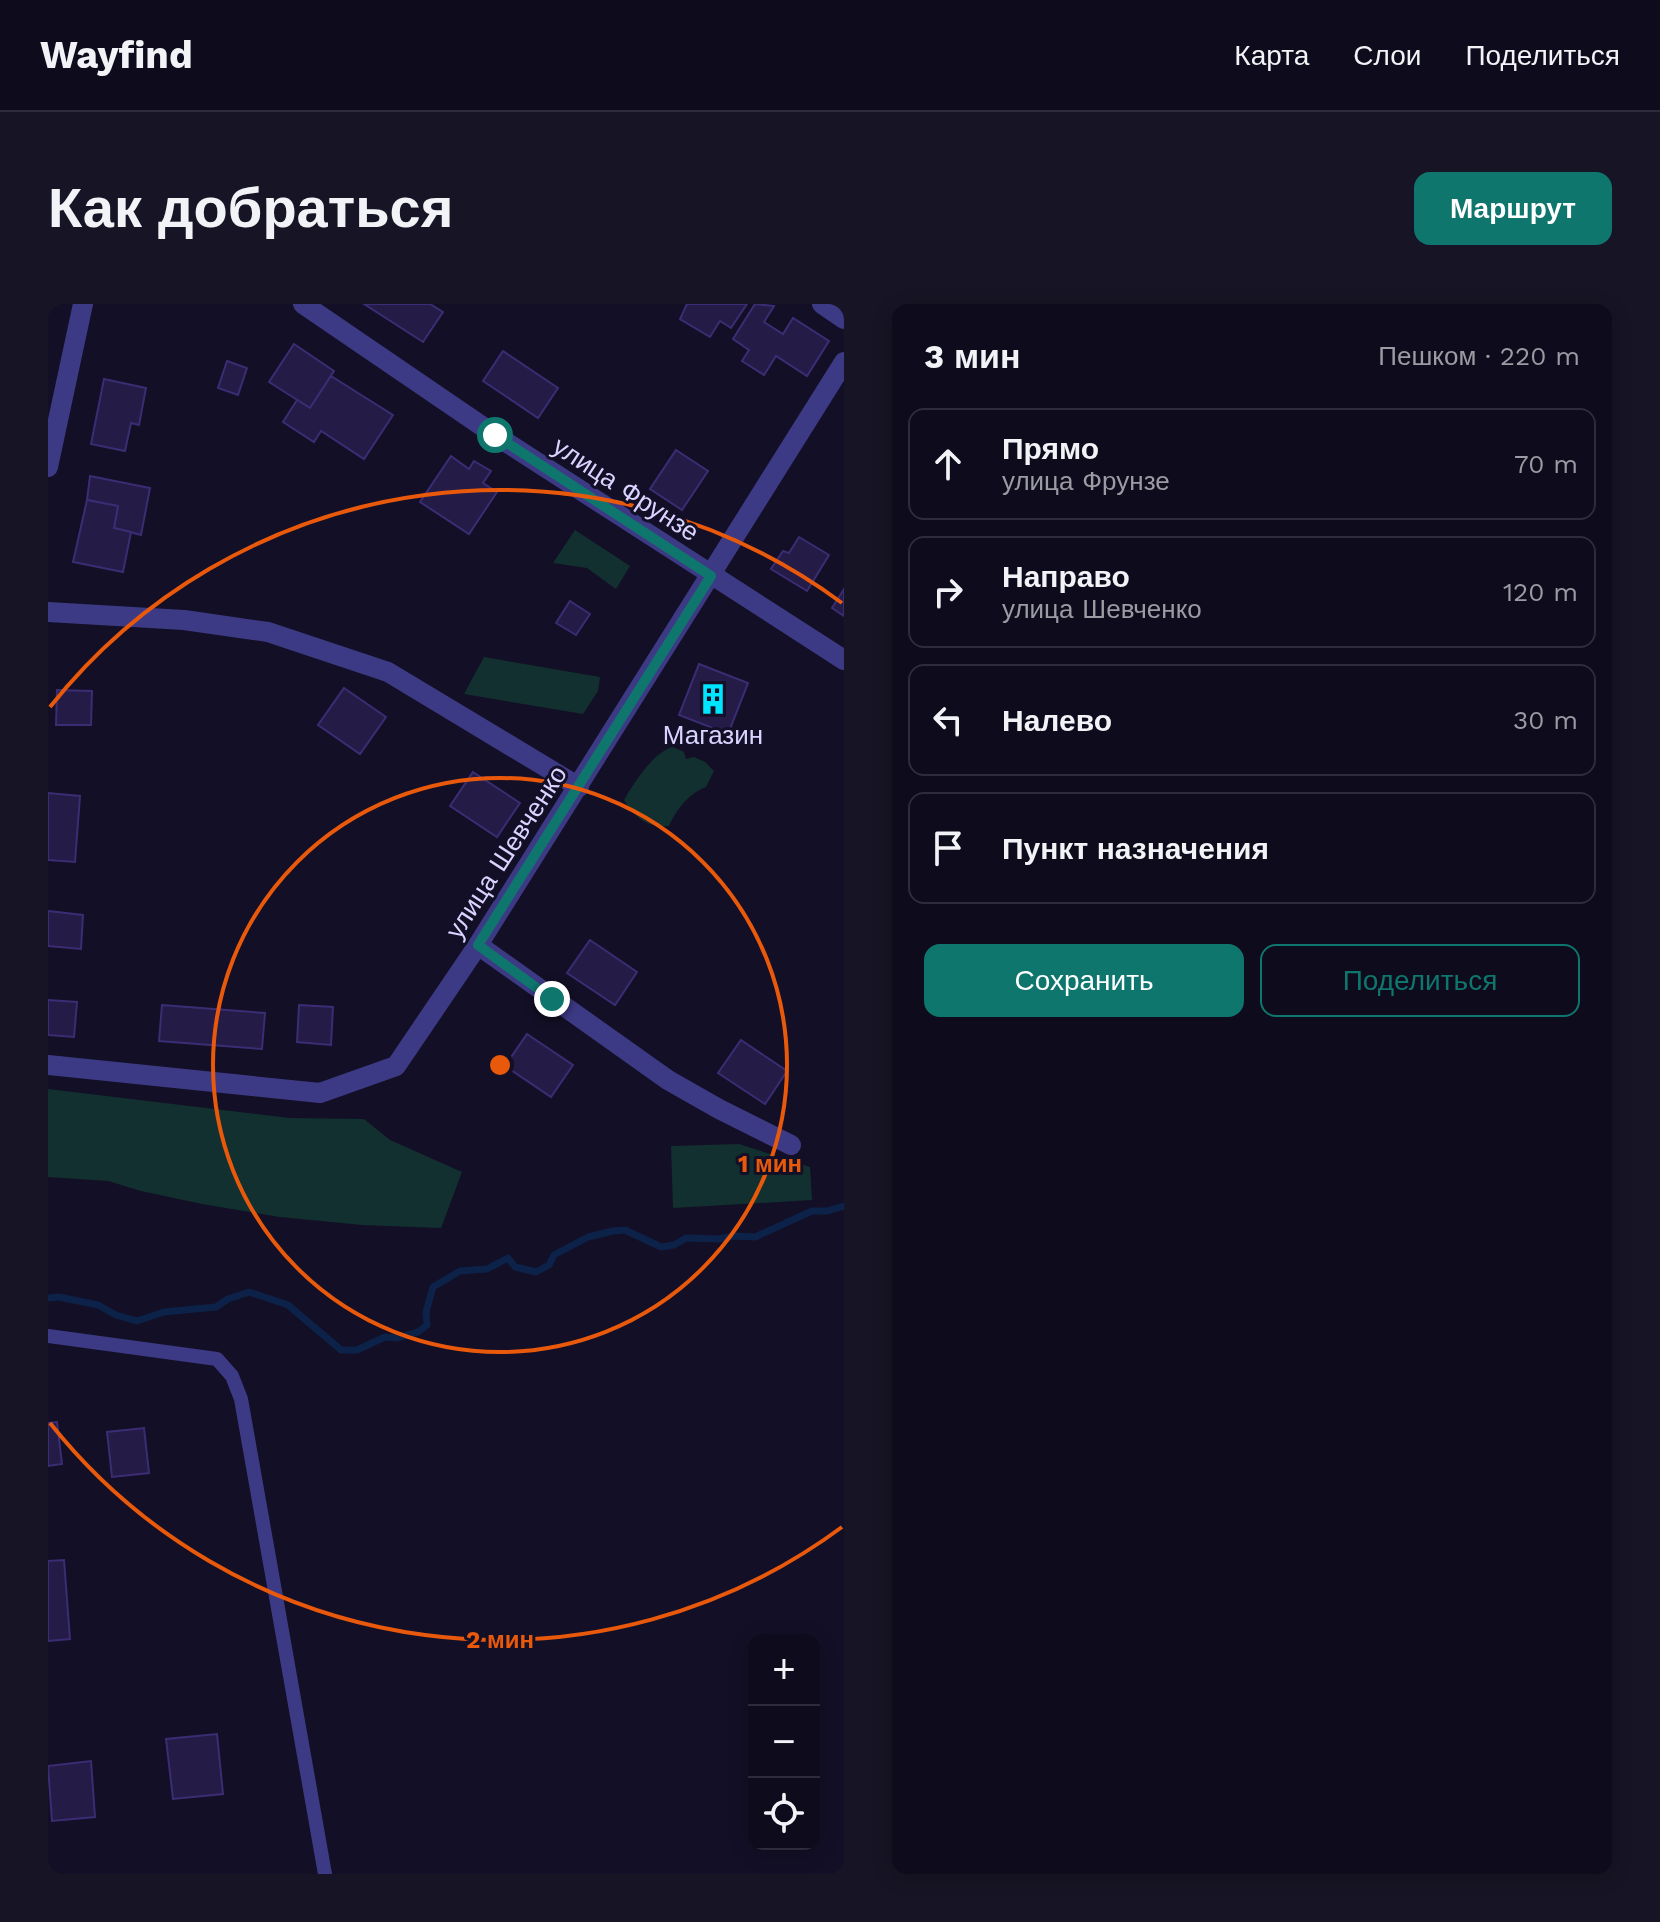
<!DOCTYPE html>
<html lang="ru">
<head>
<meta charset="utf-8">
<style>
	:root { --surface:#0e0b1c; --page:#171425; --text:#f1f3f6; --muted:#9b9ba3; --line:#2e2b3b; --accent:#0f766e }
	body { margin:0; font-family:"Work Sans",sans-serif; background:var(--page); color:var(--text) }
	.controls { position:absolute; right:24px; bottom:24px; display:grid; overflow:hidden; border-radius:16px; box-shadow:0 4px 20px #0003 }
	.controls button { width:72px; height:72px; display:grid; place-items:center; padding:0; border:0; border-bottom:2px solid var(--line); background:var(--surface); color:var(--text); font:40px sans-serif }
	.stop { position:absolute; width:24px; height:24px; margin:-18px; border:6px solid #0f766e; border-radius:50%; background:#fff }
	.stop.end { background:#0f766e; border-color:#fff; box-shadow:0 2px 8px #0008 }
	.list { margin:0; padding:0; list-style:none }
	h2 { display:flex; justify-content:space-between; align-items:center; height:104px; margin:0; padding:0 32px; font-size:34px }
	h2 small { font-size:26px; font-weight:400; color:var(--muted) }
	.list li { display:grid; grid-template-columns:52px 1fr auto; gap:24px; align-items:center; box-sizing:border-box; height:112px; margin:0 16px 16px; padding:0 16px; border:2px solid var(--line); border-radius:16px }
	.list b { display:block; font-size:30px; white-space:nowrap }
	.list p { margin:0; font-size:26px; white-space:nowrap; color:var(--muted) }
	.list em { font-size:26px; font-style:normal; color:var(--muted) }
	.actions { display:flex; gap:16px; padding:24px 32px }
	.actions a { flex:1; padding:18px 0; border:2px solid var(--accent); border-radius:16px; text-align:center; font-size:28px; color:var(--accent) }
	.actions .main { background:var(--accent); color:#fff }
	.icon { flex:none; width:44px; height:44px; fill:none; stroke:currentColor; stroke-width:2; stroke-linecap:round; stroke-linejoin:round }
	.map { position:relative; flex:none; width:796px; height:1570px; overflow:hidden; border-radius:16px }
	header { display:flex; align-items:center; gap:48px; box-sizing:border-box; height:112px; padding:0 40px; background:var(--surface); border-bottom:2px solid var(--line) }
	header strong { font-size:38px }
	nav { display:flex; gap:44px; margin-inline-start:auto; font-size:28px }
	.intro { display:flex; align-items:center; justify-content:space-between; box-sizing:border-box; height:192px; padding:0 48px }
	h1 { margin:0; font-size:56px }
	.button { padding:20px 36px; border-radius:16px; background:var(--accent); color:#fff; font-size:28px; font-weight:700 }
	main { display:flex; gap:48px; padding:0 48px }
	aside { flex:1; background:var(--surface); border-radius:16px; box-shadow:0 4px 20px #0003 }
	.map>svg:first-child { display:block }
</style>
</head>
<body>
<header>
<strong>Wayfind</strong>
<nav><a>Карта</a><a>Слои</a><a>Поделиться</a></nav>
</header>
<div class="intro"><h1>Как добраться</h1><a class="button">Маршрут</a></div>
<main>
<div class="map">
<svg width="796" height="1570" viewBox="0 0 796 1570">
	<rect width="100%" height="100%" fill="#130f26"/>
	<g fill="#12302f">
		<polygon points="527,226 582,262 568,285 539,264 505,259"/>
		<polygon points="436,353 552,373 550,387 535,410 416,390"/>
		<path d="M625,443L636,448L638,455L646,453L657,458L666,467L658,483C641,489 628,506 621,522C600,524 587,514 576,496C586,479 606,447 625,443Z"/>
		<polygon points="0,785 242,814 316,815 342,836 414,868 393,924 314,921 232,913 154,900 93,887 60,877 0,873"/>
		<polygon points="691,840 762,863 764,896 625,904 623,842"/>
	</g>
	<g fill="none" stroke-linecap="round" stroke-linejoin="round">
		<polyline stroke="#0c2248" stroke-width="7" points="0,994 11,993 50,1001 68,1011 89,1017 116,1008 168,1003 180,995 201,988 240,1001 293,1046 309,1046 337,1033 349,1034 370,1028 379,1021 378,1008 385,983 412,967 439,965 460,954 467,963 488,968 501,961 506,951 540,933 565,927 577,926 613,943 626,941 638,934 671,935 685,932 707,933 764,907 779,907 796,902"/>
	</g>
	<g fill="#241b47" stroke="#3b2d73" stroke-width="2">
		<polygon points="316,0 382,0 395,8 375,38"/>
		<polygon points="639,0 699,0 683,24 672,17 662,33 632,15"/>
		<polygon points="707,0 726,2 716,18 735,30 745,14 781,37 759,72 728,52 716,71 694,57 701,46 685,35"/>
		<polygon points="246,40 286,67 262,104 221,78"/>
		<polygon points="455,47 510,84 490,114 435,77"/>
		<polygon points="179,57 199,64 190,91 170,84"/>
		<polygon points="283,72 345,111 316,155 273,127 266,138 235,118 249,96 262,104"/>
		<polygon points="56,75 98,84 91,121 83,119 77,147 43,140"/>
		<polygon points="628,146 660,167 634,206 602,185"/>
		<polygon points="403,152 421,165 426,157 443,167 435,179 449,188 421,230 372,198"/>
		<polygon points="42,172 102,184 93,231 66,224 70,202 39,196"/>
		<polygon points="39,196 70,202 66,224 83,228 75,268 25,258"/>
		<polygon points="751,233 781,251 759,287 723,265 735,247 741,249"/>
		<polygon points="796,285 796,312 784,304"/>
		<polygon points="522,297 542,310 528,331 508,319"/>
		<polygon points="651,360 700,379 680,430 631,411"/>
		<polygon points="296,384 338,413 312,450 270,421"/>
		<polygon points="9,386 44,387 43,421 8,421"/>
		<polygon points="425,468 472,499 449,533 402,502"/>
		<polygon points="0,489 32,492 27,558 0,556"/>
		<polygon points="0,607 35,611 33,645 0,642"/>
		<polygon points="542,636 589,668 567,701 519,669"/>
		<polygon points="0,696 29,698 26,733 0,731"/>
		<polygon points="114,701 217,709 214,745 111,737"/>
		<polygon points="251,701 285,703 283,741 249,738"/>
		<polygon points="479,730 525,761 503,793 457,762"/>
		<polygon points="693,736 739,767 717,800 670,769"/>
		<polygon points="9,1118 14,1160 0,1162 0,1119"/>
		<polygon points="96,1124 101,1169 64,1173 59,1128"/>
		<polygon points="16,1256 22,1335 0,1337 0,1257"/>
		<polygon points="169,1430 175,1490 125,1495 118,1435"/>
		<polygon points="43,1457 47,1513 4,1517 0,1462"/>
	</g>
	<g fill="none" stroke-linecap="round" stroke-linejoin="round">
		<polyline stroke="#3d3a85" stroke-width="14" points="0,1032 169,1055 184,1072 193,1095 277,1570"/>
		<g stroke="#3d3a85" stroke-width="20">
			<polyline points="255,0 447,131 796,356"/>
			<polyline points="774,0 796,15"/>
			<polyline points="0,163 35,0"/>
			<polyline points="0,308 136,316 220,328 340,368 531,483"/>
			<polyline points="430,641 620,776 671,805 743,841"/>
			<polyline points="0,761 272,789 348,762 430,641 796,58"/>
		</g>
	</g>
	<g fill="none" stroke-linecap="round" stroke-linejoin="round">
		<polyline stroke="#0f766e" stroke-width="10" points="447,131 663,272 430,641 504,695"/>
	</g>
	<g fill="none" stroke="#e8590c" stroke-width="4">
		<circle cx="452" cy="761" r="287"/>
		<path d="M794 1223A575 575 0 0 1 2 1119M2 403A575 575 0 0 1 794 299"/>
	</g>
	<defs>
		<symbol id="building-bare" viewBox="-9 -9 18 18"><path d="M-4-6H4V6H1V3H-1V6H-4ZM-2.5-4.3h1.7v1.8h-1.7ZM.8-4.3h1.7v1.8H.8ZM-2.5-1h1.7V.8h-1.7ZM.8-1h1.7V.8H.8Z" fill="#00e5ff" stroke="#130f26" stroke-width="2.5" paint-order="stroke"/></symbol>
	</defs>
	<g fill-rule="evenodd">
		<use href="#building-bare" x="643" y="373" width="44" height="44"/>
	</g>
	<g text-anchor="middle" dominant-baseline="central" stroke-width="6" stroke-linejoin="round" paint-order="stroke">
		<g font-size="26" fill="#d9d4ff" stroke="#130f26">
			<text transform="translate(578 185) rotate(33)">улица Фрунзе</text>
			<text transform="translate(458 548) rotate(-57)">улица Шевченко</text>
		</g>
		<g font-size="26" fill="#d9d4ff" stroke="#130f26">
			<text x="665" y="431">Магазин</text>
		</g>
	</g>
	<circle cx="452" cy="761" r="12" fill="#e8590c" stroke="#130f26" stroke-width="4"/>
	<g font-size="24" text-anchor="middle" font-weight="bold" fill="#e8590c" stroke="#130f26" stroke-width="6" stroke-linejoin="round" paint-order="stroke">
		<text x="722" y="868">1 мин</text>
		<text x="452" y="1344">2 мин</text>
	</g>
</svg>
<div class="controls">
<button>+</button>
<button>−</button>
<button><svg class="icon" aria-label="locate" viewBox="0 0 24 24"><circle cx="12" cy="12" r="6"/><path d="M12 2v4M12 18v4M2 12h4M18 12h4"/></svg></button>
</div>
<div class="stop" style="left:447px;top:131px"></div>
<div class="stop end" style="left:504px;top:695px"></div>
</div>
<aside>
<h2>3 мин<small>Пешком · 220 m</small></h2>
<ul class="list">
<li><svg class="icon" aria-label="ahead" viewBox="0 0 24 24"><path d="M12 20V5M6 11l6-6 6 6"/></svg><div><b>Прямо</b><p>улица Фрунзе</p></div><em>70 m</em></li>
<li><svg class="icon" aria-label="right" viewBox="0 0 24 24"><path d="M7 20v-9h11M14 6l5 5-5 5"/></svg><div><b>Направо</b><p>улица Шевченко</p></div><em>120 m</em></li>
<li><svg class="icon" aria-label="left" viewBox="0 0 24 24"><path d="M17 20v-9H6M10 6l-5 5 5 5"/></svg><div><b>Налево</b></div><em>30 m</em></li>
<li><svg class="icon" aria-label="arrive" viewBox="0 0 24 24"><path d="M6 21V4h12l-3 4 3 4H6"/></svg><div><b>Пункт назначения</b></div></li>
</ul>
<div class="actions"><a class="main">Сохранить</a><a>Поделиться</a></div>
</aside>
</main>
</body>
</html>
